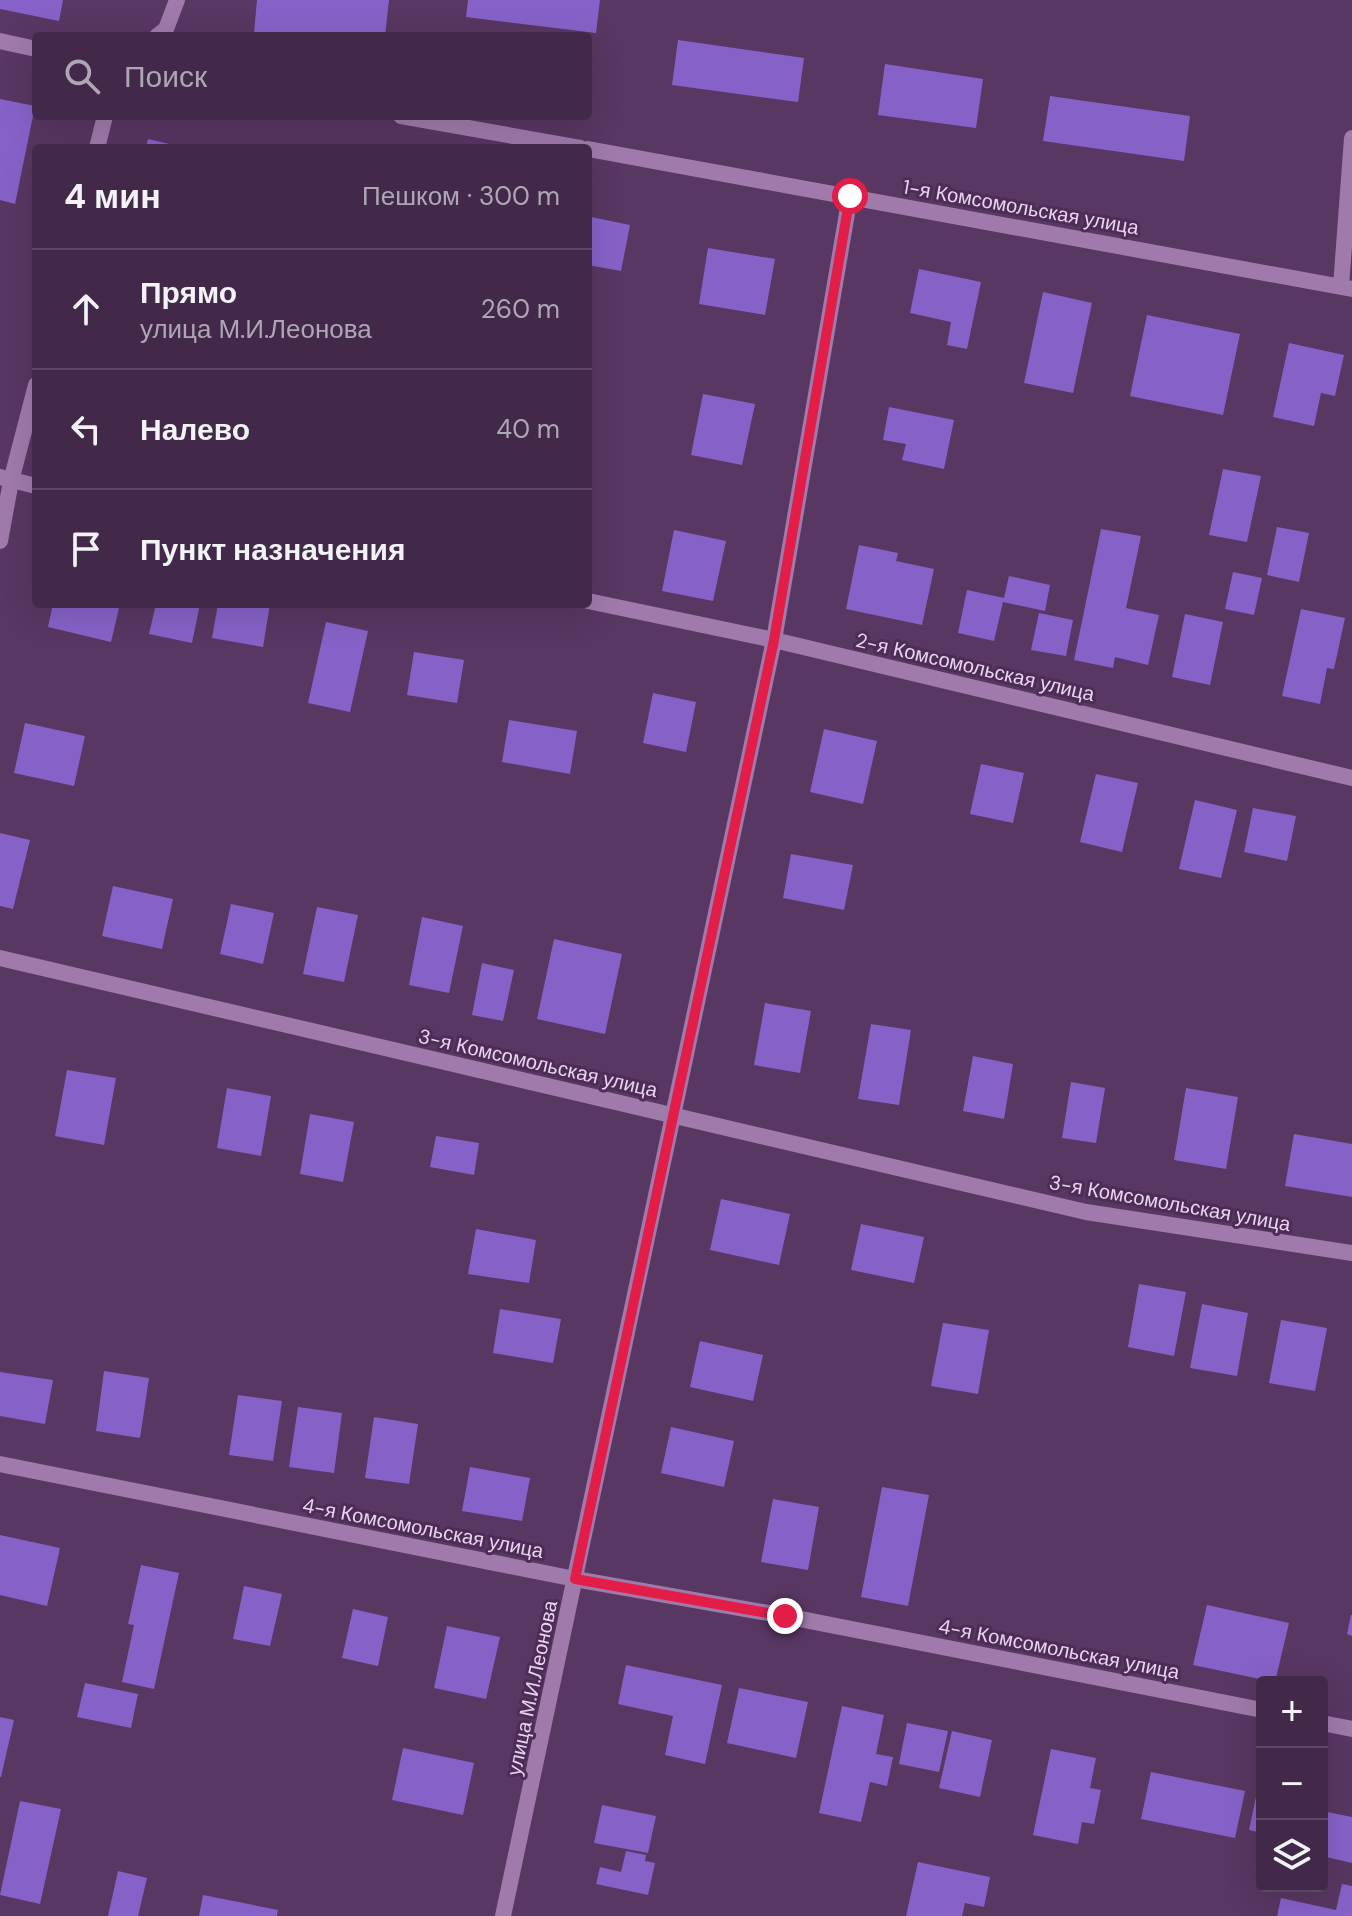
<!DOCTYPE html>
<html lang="ru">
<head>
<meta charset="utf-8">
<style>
	:root { --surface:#42294a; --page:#493151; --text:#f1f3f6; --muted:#aea6b5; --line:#5a4562 }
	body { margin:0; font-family:"DM Sans",sans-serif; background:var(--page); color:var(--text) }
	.controls { position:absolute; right:24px; bottom:24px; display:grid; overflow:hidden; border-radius:8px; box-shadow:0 8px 32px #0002 }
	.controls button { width:72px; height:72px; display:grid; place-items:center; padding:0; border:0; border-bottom:2px solid var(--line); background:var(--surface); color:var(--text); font:40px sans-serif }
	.stop { position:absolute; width:24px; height:24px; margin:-18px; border:6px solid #e11d48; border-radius:50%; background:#fff }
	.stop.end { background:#e11d48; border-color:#fff; box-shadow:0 2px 8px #0008 }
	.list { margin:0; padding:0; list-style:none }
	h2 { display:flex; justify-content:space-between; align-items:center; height:104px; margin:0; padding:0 32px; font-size:34px }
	h2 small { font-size:26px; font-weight:400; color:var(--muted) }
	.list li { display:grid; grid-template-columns:52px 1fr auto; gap:24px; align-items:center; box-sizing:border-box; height:120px; padding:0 32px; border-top:2px solid var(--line) }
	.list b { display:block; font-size:30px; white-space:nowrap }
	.list p { margin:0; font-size:26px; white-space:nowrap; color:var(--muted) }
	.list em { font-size:26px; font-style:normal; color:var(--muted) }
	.icon { flex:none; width:44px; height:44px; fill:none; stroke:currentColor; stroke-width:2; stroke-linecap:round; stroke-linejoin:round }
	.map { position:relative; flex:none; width:1352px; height:1916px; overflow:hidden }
	.search { position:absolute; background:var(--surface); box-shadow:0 8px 32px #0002; left:32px; top:32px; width:560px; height:88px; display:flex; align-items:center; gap:20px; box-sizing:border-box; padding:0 28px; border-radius:8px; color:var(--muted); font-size:30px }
	.panel { position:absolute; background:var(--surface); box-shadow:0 8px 32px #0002; left:32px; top:144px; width:560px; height:464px; border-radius:8px }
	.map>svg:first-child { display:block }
</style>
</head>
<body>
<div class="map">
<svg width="1352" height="1916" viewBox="0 0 1352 1916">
	<rect width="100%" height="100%" fill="#583762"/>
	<g fill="#8662c8">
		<polygon points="0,0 63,0 59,21 0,9"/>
		<polygon points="257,0 389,0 385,36 285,36 254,33"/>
		<polygon points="468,0 600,0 596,33 466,17"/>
		<polygon points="678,40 804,58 798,102 672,85"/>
		<polygon points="885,64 983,79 976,128 878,115"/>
		<polygon points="1050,96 1190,116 1184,161 1043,141"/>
		<polygon points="0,99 35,106 15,204 0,200"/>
		<polygon points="148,139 182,147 182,148 146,148"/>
		<polygon points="591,217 630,225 621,271 588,265 588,232"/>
		<polygon points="708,248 775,259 765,315 699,304"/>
		<polygon points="919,269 981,282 967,349 947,345 951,322 910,313"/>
		<polygon points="1043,292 1092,303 1073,393 1024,383"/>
		<polygon points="1147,315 1240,334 1223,415 1130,396"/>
		<polygon points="1289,343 1344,355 1335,396 1321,393 1314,426 1273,417"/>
		<polygon points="703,394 755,404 742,465 691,455"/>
		<polygon points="889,407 954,420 944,469 902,460 906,444 883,440"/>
		<polygon points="1223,469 1261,476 1247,542 1209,535"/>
		<polygon points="1277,527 1309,533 1299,582 1267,575"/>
		<polygon points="1101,529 1141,536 1126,608 1159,615 1148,665 1115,657 1113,668 1074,660"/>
		<polygon points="674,530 726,541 713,601 662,591"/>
		<polygon points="859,545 898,553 896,561 934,569 922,625 846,609"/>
		<polygon points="1233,572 1262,578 1254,615 1225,609"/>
		<polygon points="1009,576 1050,585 1045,611 1003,602 994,641 958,633 967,590 1004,598"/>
		<polygon points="53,604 120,604 111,642 48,627"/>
		<polygon points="156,604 200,604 192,643 149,634"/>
		<polygon points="218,604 270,604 263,647 212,638"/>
		<polygon points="1301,609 1345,618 1334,669 1327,668 1320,704 1282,696"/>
		<polygon points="1039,613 1073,620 1066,656 1031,650"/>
		<polygon points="1185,614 1223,622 1210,685 1172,677"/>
		<polygon points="326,622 368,631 350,712 308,703"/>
		<polygon points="414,652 464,660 457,703 407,695"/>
		<polygon points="653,693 696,702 686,752 643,743"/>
		<polygon points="509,720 577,731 570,774 502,762"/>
		<polygon points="25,723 85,736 74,786 14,773"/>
		<polygon points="824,729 877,741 863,804 810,792"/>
		<polygon points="981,764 1024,773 1013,823 970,814"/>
		<polygon points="1096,774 1138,783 1122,852 1080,842"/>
		<polygon points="1195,800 1237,810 1221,878 1179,869"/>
		<polygon points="1253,808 1296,816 1287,861 1244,852"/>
		<polygon points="0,833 30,840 13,909 0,906"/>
		<polygon points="791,854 853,865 844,910 783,898"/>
		<polygon points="113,886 173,899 162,949 102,936"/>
		<polygon points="231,904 274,913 263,964 220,954"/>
		<polygon points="317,907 358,915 344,982 303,974"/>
		<polygon points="422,917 463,926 449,993 409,985"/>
		<polygon points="554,939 622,954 605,1034 537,1019"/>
		<polygon points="482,963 514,970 503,1021 472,1015"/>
		<polygon points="765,1003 811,1011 800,1073 754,1065"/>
		<polygon points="871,1024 911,1030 899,1105 858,1099"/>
		<polygon points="973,1056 1013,1064 1004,1119 963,1111"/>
		<polygon points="67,1070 116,1078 104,1145 55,1136"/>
		<polygon points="1071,1082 1105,1088 1096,1143 1062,1138"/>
		<polygon points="227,1088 271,1096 261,1156 217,1148"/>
		<polygon points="1186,1088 1238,1097 1226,1169 1174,1160"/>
		<polygon points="310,1114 354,1122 343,1182 300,1174"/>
		<polygon points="1294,1134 1352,1144 1352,1197 1285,1186"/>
		<polygon points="436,1136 479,1143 474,1175 430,1167"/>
		<polygon points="721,1199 790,1214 779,1265 710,1250"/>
		<polygon points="861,1224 924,1237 914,1283 851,1270"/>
		<polygon points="476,1229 536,1240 529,1283 468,1274"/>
		<polygon points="1139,1284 1186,1292 1174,1356 1128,1347"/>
		<polygon points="1202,1304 1248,1313 1237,1376 1190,1368"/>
		<polygon points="500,1309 561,1319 553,1363 493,1353"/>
		<polygon points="1281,1320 1327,1328 1315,1391 1269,1383"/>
		<polygon points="943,1323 989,1330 978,1394 931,1386"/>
		<polygon points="700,1341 763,1355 753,1401 690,1387"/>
		<polygon points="104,1371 149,1378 140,1438 96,1431"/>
		<polygon points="0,1372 53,1380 45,1424 0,1416"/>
		<polygon points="238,1395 282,1401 273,1461 229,1455"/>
		<polygon points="298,1407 342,1413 334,1473 289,1467"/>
		<polygon points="374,1417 418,1424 409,1484 365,1478"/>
		<polygon points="671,1427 734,1441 724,1487 661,1473"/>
		<polygon points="470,1467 530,1478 522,1521 462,1511"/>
		<polygon points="882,1487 929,1495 908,1606 861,1597"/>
		<polygon points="773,1499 819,1507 808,1570 761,1562"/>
		<polygon points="0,1535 60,1548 47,1606 0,1595"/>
		<polygon points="141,1565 179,1573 154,1689 122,1682 134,1625 128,1624"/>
		<polygon points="244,1586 282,1594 270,1646 233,1639"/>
		<polygon points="1207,1605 1289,1623 1275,1682 1193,1665"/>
		<polygon points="353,1609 388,1617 378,1666 342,1658"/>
		<polygon points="1351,1615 1352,1615 1352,1636 1347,1634"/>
		<polygon points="447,1626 500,1637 486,1699 434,1688"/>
		<polygon points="626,1665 722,1685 705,1764 665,1755 673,1716 618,1704"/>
		<polygon points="85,1683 138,1694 131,1728 77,1717"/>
		<polygon points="739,1688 808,1702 796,1758 727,1743"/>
		<polygon points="842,1706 884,1715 876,1754 893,1757 887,1786 870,1782 861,1822 819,1813"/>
		<polygon points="0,1717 14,1720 1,1777 0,1777"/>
		<polygon points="907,1723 948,1731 939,1772 899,1764"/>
		<polygon points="952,1731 992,1740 980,1797 939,1788"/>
		<polygon points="403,1748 474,1763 463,1815 392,1800"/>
		<polygon points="1051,1749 1096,1758 1090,1788 1101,1790 1094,1824 1082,1822 1078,1844 1033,1835"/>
		<polygon points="1151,1772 1245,1791 1235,1838 1141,1819"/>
		<polygon points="1256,1797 1262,1798 1262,1833 1249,1830"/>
		<polygon points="20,1801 61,1809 40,1904 0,1895"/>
		<polygon points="602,1805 656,1816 648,1853 594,1843"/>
		<polygon points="1322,1811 1352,1817 1352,1863 1322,1856"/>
		<polygon points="626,1851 646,1855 645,1861 655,1863 648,1895 596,1884 600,1867 621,1872"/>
		<polygon points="918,1862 990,1877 984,1907 965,1903 962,1916 906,1916"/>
		<polygon points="118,1871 147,1878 138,1916 108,1916"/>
		<polygon points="1342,1884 1352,1886 1352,1916 1277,1916 1281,1898 1336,1910"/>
		<polygon points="203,1895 278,1910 277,1916 199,1916"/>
	</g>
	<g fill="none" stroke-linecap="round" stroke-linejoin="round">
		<polyline stroke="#9f7aaa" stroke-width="16" points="1341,286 1352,138"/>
		<g stroke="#9f7aaa" stroke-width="16">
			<polyline points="157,36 166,29 177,0"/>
			<polyline points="0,41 36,49"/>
			<polyline points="401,116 580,148"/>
			<polyline points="97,148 105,116"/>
			<polyline points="588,149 1352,289"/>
			<polyline points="0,477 36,486"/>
			<polyline points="0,541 11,481 36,385"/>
			<polyline points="588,601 774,640 1352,778"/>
			<polyline points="0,958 1086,1212 1352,1253"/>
			<polyline points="0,1464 575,1579 785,1616 1262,1710"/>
			<polyline points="1322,1723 1352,1729"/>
			<polyline points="503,1916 774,640 850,196"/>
		</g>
	</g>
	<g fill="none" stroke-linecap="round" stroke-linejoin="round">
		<polyline stroke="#e11d48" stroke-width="10" points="785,1616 575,1579 774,640 850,196"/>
	</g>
	<g text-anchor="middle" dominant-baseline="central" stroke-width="6" stroke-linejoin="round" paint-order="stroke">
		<g font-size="20" fill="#e9d5ef" stroke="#4d2c57">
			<text transform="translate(1021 207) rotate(10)">1-я Комсомольская улица</text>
			<text transform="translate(975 667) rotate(13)">2-я Комсомольская улица</text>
			<text transform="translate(538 1063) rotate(13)">3-я Комсомольская улица</text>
			<text transform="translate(1170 1203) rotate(10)">3-я Комсомольская улица</text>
			<text transform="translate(423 1528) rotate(11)">4-я Комсомольская улица</text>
			<text transform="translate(1059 1649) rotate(11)">4-я Комсомольская улица</text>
			<text transform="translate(532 1688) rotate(-78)">улица М.И.Леонова</text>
		</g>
	</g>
</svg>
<div class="controls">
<button>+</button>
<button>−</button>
<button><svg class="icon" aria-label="layers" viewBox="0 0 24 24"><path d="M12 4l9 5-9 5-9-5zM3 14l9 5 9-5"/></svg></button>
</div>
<div class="stop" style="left:850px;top:196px"></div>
<div class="stop end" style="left:785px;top:1616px"></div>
<div class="search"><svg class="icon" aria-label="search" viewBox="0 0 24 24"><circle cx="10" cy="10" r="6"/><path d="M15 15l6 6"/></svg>Поиск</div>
<section class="panel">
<h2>4 мин<small>Пешком · 300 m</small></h2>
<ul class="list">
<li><svg class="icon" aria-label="ahead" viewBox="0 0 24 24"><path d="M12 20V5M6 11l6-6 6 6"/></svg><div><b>Прямо</b><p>улица М.И.Леонова</p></div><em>260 m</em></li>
<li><svg class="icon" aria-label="left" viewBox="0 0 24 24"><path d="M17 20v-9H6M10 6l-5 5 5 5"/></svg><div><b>Налево</b></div><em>40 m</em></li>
<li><svg class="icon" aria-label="arrive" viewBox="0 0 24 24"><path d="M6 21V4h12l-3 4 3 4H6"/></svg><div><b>Пункт назначения</b></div></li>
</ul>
</section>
</div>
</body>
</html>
